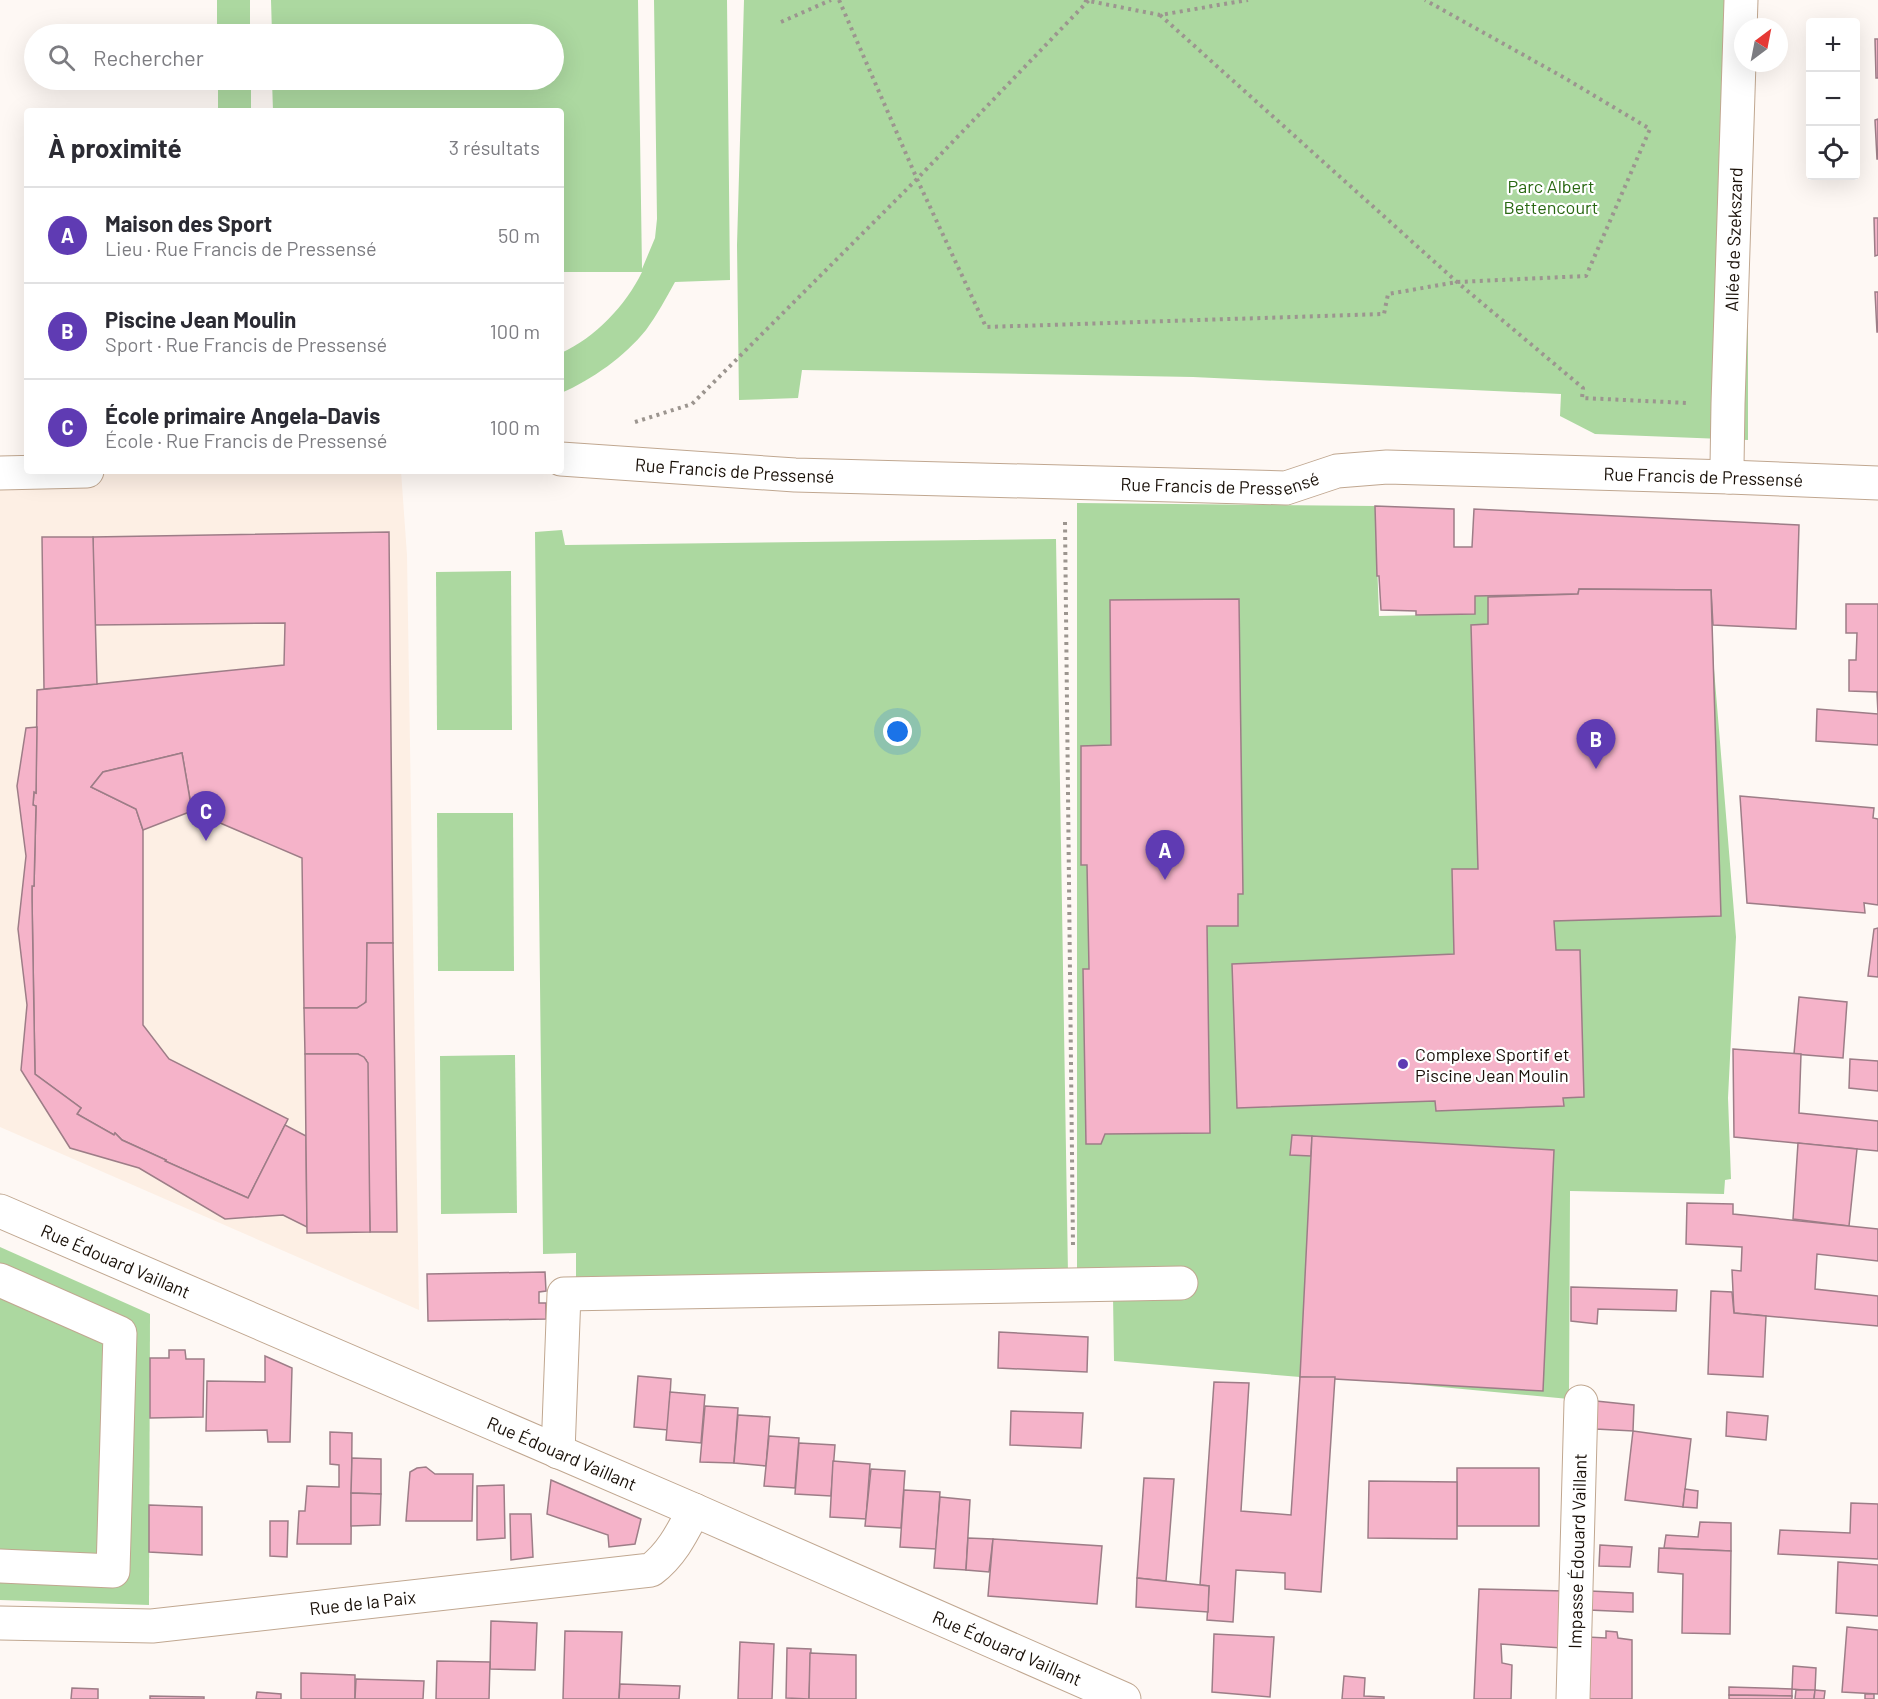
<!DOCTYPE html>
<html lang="fr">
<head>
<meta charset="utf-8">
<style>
	:root { --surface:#fff; --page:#f2f2f3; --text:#2b2b33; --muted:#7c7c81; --line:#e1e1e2; --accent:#5f3bb3 }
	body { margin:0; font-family:Barlow,sans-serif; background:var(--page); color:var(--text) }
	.controls { position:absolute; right:18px; top:18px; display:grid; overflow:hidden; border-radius:6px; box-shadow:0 6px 24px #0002 }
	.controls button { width:54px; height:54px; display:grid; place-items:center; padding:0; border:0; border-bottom:2px solid var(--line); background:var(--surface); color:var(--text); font:30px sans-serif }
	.compass { position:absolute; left:1734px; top:18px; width:54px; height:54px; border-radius:50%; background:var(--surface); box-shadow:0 6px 24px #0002; rotate:32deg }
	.you { position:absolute; left:898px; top:732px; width:21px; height:21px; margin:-15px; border:4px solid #fff; border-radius:50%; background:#1a73e8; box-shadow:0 0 0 9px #1a73e833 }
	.badge { display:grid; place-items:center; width:39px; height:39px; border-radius:50%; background:var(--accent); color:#fff; font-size:20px; font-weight:700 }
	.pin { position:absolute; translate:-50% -50px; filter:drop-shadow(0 2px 3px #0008) }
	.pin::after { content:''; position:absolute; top:32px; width:21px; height:18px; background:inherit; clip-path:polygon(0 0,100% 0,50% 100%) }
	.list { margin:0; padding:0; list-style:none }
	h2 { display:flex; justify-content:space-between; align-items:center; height:78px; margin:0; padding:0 24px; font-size:26px }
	h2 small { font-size:20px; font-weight:400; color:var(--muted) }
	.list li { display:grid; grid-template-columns:39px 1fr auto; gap:18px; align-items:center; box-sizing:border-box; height:96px; padding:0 24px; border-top:2px solid var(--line) }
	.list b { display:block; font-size:22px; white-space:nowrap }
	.list p { margin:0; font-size:20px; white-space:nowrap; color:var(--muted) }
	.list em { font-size:20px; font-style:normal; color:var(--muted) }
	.icon { flex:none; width:33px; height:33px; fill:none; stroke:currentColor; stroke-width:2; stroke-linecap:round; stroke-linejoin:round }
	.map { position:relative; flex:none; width:1878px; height:1699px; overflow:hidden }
	.search { position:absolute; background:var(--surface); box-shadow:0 6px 24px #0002; left:24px; top:24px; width:540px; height:66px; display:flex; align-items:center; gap:15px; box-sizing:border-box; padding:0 21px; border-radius:33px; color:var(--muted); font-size:22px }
	.panel { position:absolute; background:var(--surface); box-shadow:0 6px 24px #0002; left:24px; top:108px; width:540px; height:366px; border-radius:6px }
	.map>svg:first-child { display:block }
</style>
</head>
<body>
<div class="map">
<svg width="1878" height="1699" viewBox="0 0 1878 1699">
	<rect width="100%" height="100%" fill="#fef8f4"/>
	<polygon fill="#fdefe4" points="401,471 407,555 419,1310 0,1127 0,472"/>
	<g fill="#acd8a0">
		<rect x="217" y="0" width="33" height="34"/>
		<path d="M271,0H638L642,269L655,238L657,219L654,0H727L730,280L675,282C666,298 657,315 646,330C625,356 592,380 561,393V353C595,338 626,305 642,272H561V111H273L272,80H554V34H272Z"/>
		<polygon points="744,0 1748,0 1748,440 1595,434 1560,416 1561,394 1193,377 802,370 798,398 739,400 737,245"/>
		<rect x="218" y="80" width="33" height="31"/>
		<polygon points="1077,503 1375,506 1379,616 1474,614 1475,596 1578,594 1579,589 1711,590 1714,669 1736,937 1728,1098 1731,1179 1725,1180 1724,1194 1570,1191 1569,1399 1335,1377 1300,1377 1114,1361 1113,1296 1077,1296"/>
		<polygon points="562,530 565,545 1056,539 1068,1274 576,1280 576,1253 543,1254 535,532"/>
		<polygon points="511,571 512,730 437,730 436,572"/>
		<polygon points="437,813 513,813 514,971 438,971"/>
		<polygon points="515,1055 517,1213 441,1214 440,1056"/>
		<polygon points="0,1247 150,1314 149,1605 0,1600"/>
	</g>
	<g fill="#f5b3c9" stroke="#9d7d87" stroke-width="1.5">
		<polygon points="1875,39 1878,39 1878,78 1876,78"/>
		<polygon points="1878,119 1878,159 1877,159 1875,120"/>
		<polygon points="1874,218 1878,218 1878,255 1875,256"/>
		<polygon points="1875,292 1878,292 1878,332 1877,332"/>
		<polygon points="1375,506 1454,509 1454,547 1472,547 1474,509 1799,525 1796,629 1713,625 1711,590 1579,589 1578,594 1475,596 1475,614 1416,615 1416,611 1381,610 1379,576 1377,576"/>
		<polygon points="389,532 393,943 367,943 368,998 364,1004 357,1008 304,1008 302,858 192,811 182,753 103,772 91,787 136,809 143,830 143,1025 169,1059 288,1119 248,1198 165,1161 166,1160 122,1140 115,1133 114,1135 77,1114 81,1108 35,1074 32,899 32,886 34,886 36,806 33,805 34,792 36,793 37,690 284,665 285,623 94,625 93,537"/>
		<polygon points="42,537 93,537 97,684 44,689"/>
		<polygon points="1579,589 1711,590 1721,916 1554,921 1556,950 1580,950 1584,1097 1563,1098 1564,1106 1436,1111 1435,1101 1237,1108 1232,964 1454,954 1452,869 1478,869 1471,625 1488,624 1488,597 1578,594"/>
		<polygon points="1239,599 1243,894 1238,894 1238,926 1207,926 1210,1133 1105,1134 1101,1144 1086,1144 1083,969 1089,969 1087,865 1081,865 1081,746 1111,745 1110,600"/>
		<polygon points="1846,604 1878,604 1878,714 1877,692 1849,691 1849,660 1856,660 1857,633 1846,633"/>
		<polygon points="1817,709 1878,714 1878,745 1816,741"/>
		<polygon points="37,727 36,793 34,792 33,805 36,806 34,886 32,886 32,899 35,1074 81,1108 77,1114 114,1135 115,1133 122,1140 166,1160 165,1161 248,1198 285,1125 306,1136 307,1227 283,1215 225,1219 139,1168 70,1148 21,1070 27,1005 18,929 26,856 17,786 26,728"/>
		<polygon points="182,753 192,811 143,830 136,809 91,787 103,772"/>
		<polygon points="1740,796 1874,808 1873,818 1878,819 1878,905 1864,903 1865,913 1747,903"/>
		<polygon points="1878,928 1878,977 1868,976 1874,929"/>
		<polygon points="367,943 393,943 397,1232 370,1232 366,1060 358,1054 305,1054 304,1008 357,1008 366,1002"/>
		<polygon points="1799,997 1847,1002 1843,1058 1794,1054"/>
		<polygon points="1733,1049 1801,1054 1799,1113 1878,1121 1878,1151 1734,1137"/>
		<polygon points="305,1054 358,1054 364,1057 368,1063 370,1232 307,1233"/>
		<polygon points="1850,1059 1878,1061 1878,1091 1849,1088"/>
		<polygon points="1292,1135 1312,1136 1311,1156 1290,1155"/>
		<polygon points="1312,1136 1554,1150 1543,1391 1300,1377"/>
		<polygon points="1798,1143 1857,1149 1849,1226 1793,1219"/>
		<polygon points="1687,1203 1733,1204 1733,1214 1878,1229 1878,1261 1817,1254 1815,1289 1878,1296 1878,1326 1734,1313 1732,1270 1741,1271 1742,1247 1686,1244"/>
		<polygon points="545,1272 546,1291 539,1292 539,1303 546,1303 546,1319 428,1321 427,1274"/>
		<polygon points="1571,1287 1677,1290 1676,1311 1598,1309 1597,1324 1571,1321"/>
		<polygon points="1711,1291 1732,1292 1734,1313 1766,1316 1763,1377 1708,1374"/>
		<polygon points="999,1332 1088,1337 1087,1372 998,1368"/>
		<polygon points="169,1350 185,1350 186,1359 204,1359 203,1417 150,1418 150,1358 169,1358"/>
		<polygon points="265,1356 292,1368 290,1442 268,1442 267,1430 206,1431 207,1381 265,1382"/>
		<polygon points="638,1376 671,1379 668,1430 634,1427"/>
		<polygon points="1300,1377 1335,1377 1321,1592 1285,1589 1285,1573 1236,1570 1233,1622 1207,1620 1209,1586 1200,1585 1214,1382 1249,1383 1241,1511 1291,1515"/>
		<polygon points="670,1392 705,1395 701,1443 666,1440"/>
		<polygon points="1596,1401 1634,1405 1633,1431 1596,1429"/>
		<polygon points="705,1406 738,1408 734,1463 700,1462"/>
		<polygon points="1011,1411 1083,1413 1081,1448 1010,1445"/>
		<polygon points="1727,1412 1768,1416 1766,1440 1726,1436"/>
		<polygon points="738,1415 770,1417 766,1466 734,1463"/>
		<polygon points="1633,1431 1691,1439 1683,1507 1625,1500"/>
		<polygon points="330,1432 352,1433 351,1544 297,1544 299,1511 305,1511 307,1486 339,1487 339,1465 330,1464"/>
		<polygon points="769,1436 799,1438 795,1488 764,1486"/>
		<polygon points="799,1443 835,1445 831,1496 795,1494"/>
		<polygon points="352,1458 381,1459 381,1494 351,1493"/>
		<polygon points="833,1461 870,1464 866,1519 830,1517"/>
		<polygon points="426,1467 435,1474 473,1474 472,1521 406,1521 410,1472 417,1468"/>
		<rect x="1457" y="1468" width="82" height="58"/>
		<polygon points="871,1469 905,1471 901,1528 865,1526"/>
		<polygon points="1144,1478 1174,1479 1166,1581 1137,1578"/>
		<polygon points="551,1480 641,1519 635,1544 609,1547 608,1535 547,1514"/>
		<polygon points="1369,1481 1457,1482 1457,1539 1368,1538"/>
		<polygon points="504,1485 505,1538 477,1540 477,1486"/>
		<polygon points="1685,1489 1698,1491 1697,1508 1683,1507"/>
		<polygon points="904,1490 940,1492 936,1549 900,1547"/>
		<polygon points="351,1493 381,1494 380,1525 351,1526"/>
		<polygon points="940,1497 970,1500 966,1570 934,1568"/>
		<polygon points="1851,1503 1878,1504 1878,1559 1778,1554 1780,1530 1850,1533"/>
		<polygon points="149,1505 202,1507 202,1555 149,1552"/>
		<polygon points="510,1514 531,1514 533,1557 511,1560"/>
		<polygon points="270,1521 288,1521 287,1557 270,1556"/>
		<polygon points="1700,1522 1731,1523 1731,1551 1664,1548 1666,1535 1698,1537"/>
		<polygon points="968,1538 993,1539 989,1572 966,1570"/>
		<polygon points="993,1539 1102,1546 1097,1604 988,1596"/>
		<polygon points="1600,1545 1632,1547 1630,1567 1599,1566"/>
		<polygon points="1659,1548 1731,1551 1730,1634 1682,1633 1683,1574 1658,1572"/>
		<polygon points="1838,1562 1878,1565 1878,1616 1836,1613"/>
		<polygon points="1137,1578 1209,1586 1208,1612 1136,1607"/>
		<polygon points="1479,1589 1564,1591 1562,1648 1501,1644 1502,1663 1512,1665 1511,1699 1474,1699"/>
		<polygon points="1590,1591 1633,1593 1633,1612 1589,1610"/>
		<polygon points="491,1621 537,1623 535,1670 490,1669"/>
		<polygon points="1847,1627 1878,1630 1878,1694 1842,1692"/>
		<polygon points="565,1631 622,1632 619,1699 563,1699"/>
		<polygon points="1606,1631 1617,1632 1618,1638 1632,1640 1632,1699 1587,1699 1588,1637 1606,1638"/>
		<polygon points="1214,1634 1274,1637 1270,1697 1212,1692"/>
		<polygon points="740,1642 774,1644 772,1699 738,1699"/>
		<polygon points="787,1648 811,1649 809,1699 786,1698"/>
		<polygon points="810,1653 856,1655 856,1699 809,1699"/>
		<polygon points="437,1661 490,1662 489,1699 436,1699"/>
		<polygon points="1793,1666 1816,1668 1815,1691 1792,1689"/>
		<polygon points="301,1673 355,1675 355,1699 301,1699"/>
		<polygon points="1344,1676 1365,1678 1364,1696 1384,1697 1384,1699 1342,1699"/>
		<polygon points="356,1679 424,1681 423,1699 355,1699"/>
		<polygon points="620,1684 680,1686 679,1699 619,1699"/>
		<polygon points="1729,1687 1792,1689 1792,1696 1729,1695"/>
		<polygon points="72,1688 98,1689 98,1699 71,1699"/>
		<polygon points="1796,1690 1815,1690 1814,1699 1795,1699"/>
		<polygon points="1815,1690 1825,1691 1824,1699 1814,1699"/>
		<polygon points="257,1692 281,1694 281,1699 256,1699"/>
		<rect x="1865" y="1694" width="9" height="5"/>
		<polygon points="1729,1695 1792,1696 1792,1699 1729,1699"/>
		<polygon points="150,1696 204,1697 204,1699 150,1699"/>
	</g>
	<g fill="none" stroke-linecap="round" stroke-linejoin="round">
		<defs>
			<g id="minor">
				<path id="s1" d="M561,459L795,475L1286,488L1337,471L1387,467L1729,477L1878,483"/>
				<polyline points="0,473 87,471"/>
				<path id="s2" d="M1729,477L1727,466L1728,404L1741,0"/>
				<path id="s3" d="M0,1211L694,1510L1124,1699"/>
				<polyline points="0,1280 120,1333 113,1571 0,1566"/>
				<polyline points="558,1452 564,1294 1181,1283"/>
				<path id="s4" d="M0,1623L152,1626L651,1570C672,1554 682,1533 694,1510"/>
				<path id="s5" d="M1573,1699L1581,1402"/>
			</g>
		</defs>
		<use href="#minor" stroke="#c0a790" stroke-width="35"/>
		<g stroke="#9c958f" stroke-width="4" stroke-dasharray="3 4.5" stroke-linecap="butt">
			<polyline points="839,0 917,179 986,327 1384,314 1388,294 1457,282 1586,276 1650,129 1563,77 1425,0"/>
			<polyline points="1084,0 1160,15 1248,0"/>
			<polyline points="1160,15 1457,282 1583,388 1582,398 1688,403"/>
			<polyline points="781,22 831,0"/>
			<polyline points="635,422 692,404 917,179 1089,0"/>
			<polyline points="1065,522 1073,1246"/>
		</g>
		<use href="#minor" stroke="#fff" stroke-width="33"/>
	</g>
	<circle fill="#5f3bb3" stroke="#fff" stroke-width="2" cx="1403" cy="1064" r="6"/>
	<g text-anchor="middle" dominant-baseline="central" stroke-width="4.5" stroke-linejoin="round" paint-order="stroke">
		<g font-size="18" fill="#296812" stroke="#fff">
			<text x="1551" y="186">Parc Albert<tspan x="1551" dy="21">Bettencourt</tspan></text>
		</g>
		<g font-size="18" fill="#180f07" stroke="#fff">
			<text stroke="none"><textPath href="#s2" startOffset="238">Allée de Szekszard</textPath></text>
			<text stroke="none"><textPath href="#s1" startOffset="174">Rue Francis de Pressensé</textPath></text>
			<text stroke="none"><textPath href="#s1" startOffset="1146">Rue Francis de Pressensé</textPath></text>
			<text stroke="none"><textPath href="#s1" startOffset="660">Rue Francis de Pressensé</textPath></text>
			<text stroke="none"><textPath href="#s3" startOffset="126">Rue Édouard Vaillant</textPath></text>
			<text stroke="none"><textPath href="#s3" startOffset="612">Rue Édouard Vaillant</textPath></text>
			<text stroke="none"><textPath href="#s5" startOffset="148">Impasse Édouard Vaillant</textPath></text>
			<text stroke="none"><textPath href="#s4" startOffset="364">Rue de la Paix</textPath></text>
			<text stroke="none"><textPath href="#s3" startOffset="1098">Rue Édouard Vaillant</textPath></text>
		</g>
		<g font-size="18" fill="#180f07" stroke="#fff" text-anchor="start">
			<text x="1415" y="1054">Complexe Sportif et<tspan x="1415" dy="21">Piscine Jean Moulin</tspan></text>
		</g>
	</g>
</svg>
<div class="controls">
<button>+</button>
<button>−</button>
<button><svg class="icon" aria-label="locate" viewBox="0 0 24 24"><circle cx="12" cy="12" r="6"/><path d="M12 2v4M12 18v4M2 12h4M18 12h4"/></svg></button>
</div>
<svg class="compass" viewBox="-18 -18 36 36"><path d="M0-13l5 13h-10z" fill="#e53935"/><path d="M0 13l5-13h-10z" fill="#7c7c81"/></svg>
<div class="you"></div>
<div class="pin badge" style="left:1165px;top:880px">A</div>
<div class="pin badge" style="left:1596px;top:769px">B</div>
<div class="pin badge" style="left:206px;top:841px">C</div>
<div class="search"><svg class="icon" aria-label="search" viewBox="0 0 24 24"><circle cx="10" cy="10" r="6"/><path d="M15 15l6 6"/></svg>Rechercher</div>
<section class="panel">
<h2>À proximité<small>3 résultats</small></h2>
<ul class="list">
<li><span class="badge">A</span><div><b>Maison des Sport</b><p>Lieu · Rue Francis de Pressensé</p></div><em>50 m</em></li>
<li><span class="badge">B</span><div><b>Piscine Jean Moulin</b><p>Sport · Rue Francis de Pressensé</p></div><em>100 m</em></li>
<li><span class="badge">C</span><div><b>École primaire Angela-Davis</b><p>École · Rue Francis de Pressensé</p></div><em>100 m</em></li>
</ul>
</section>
</div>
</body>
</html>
